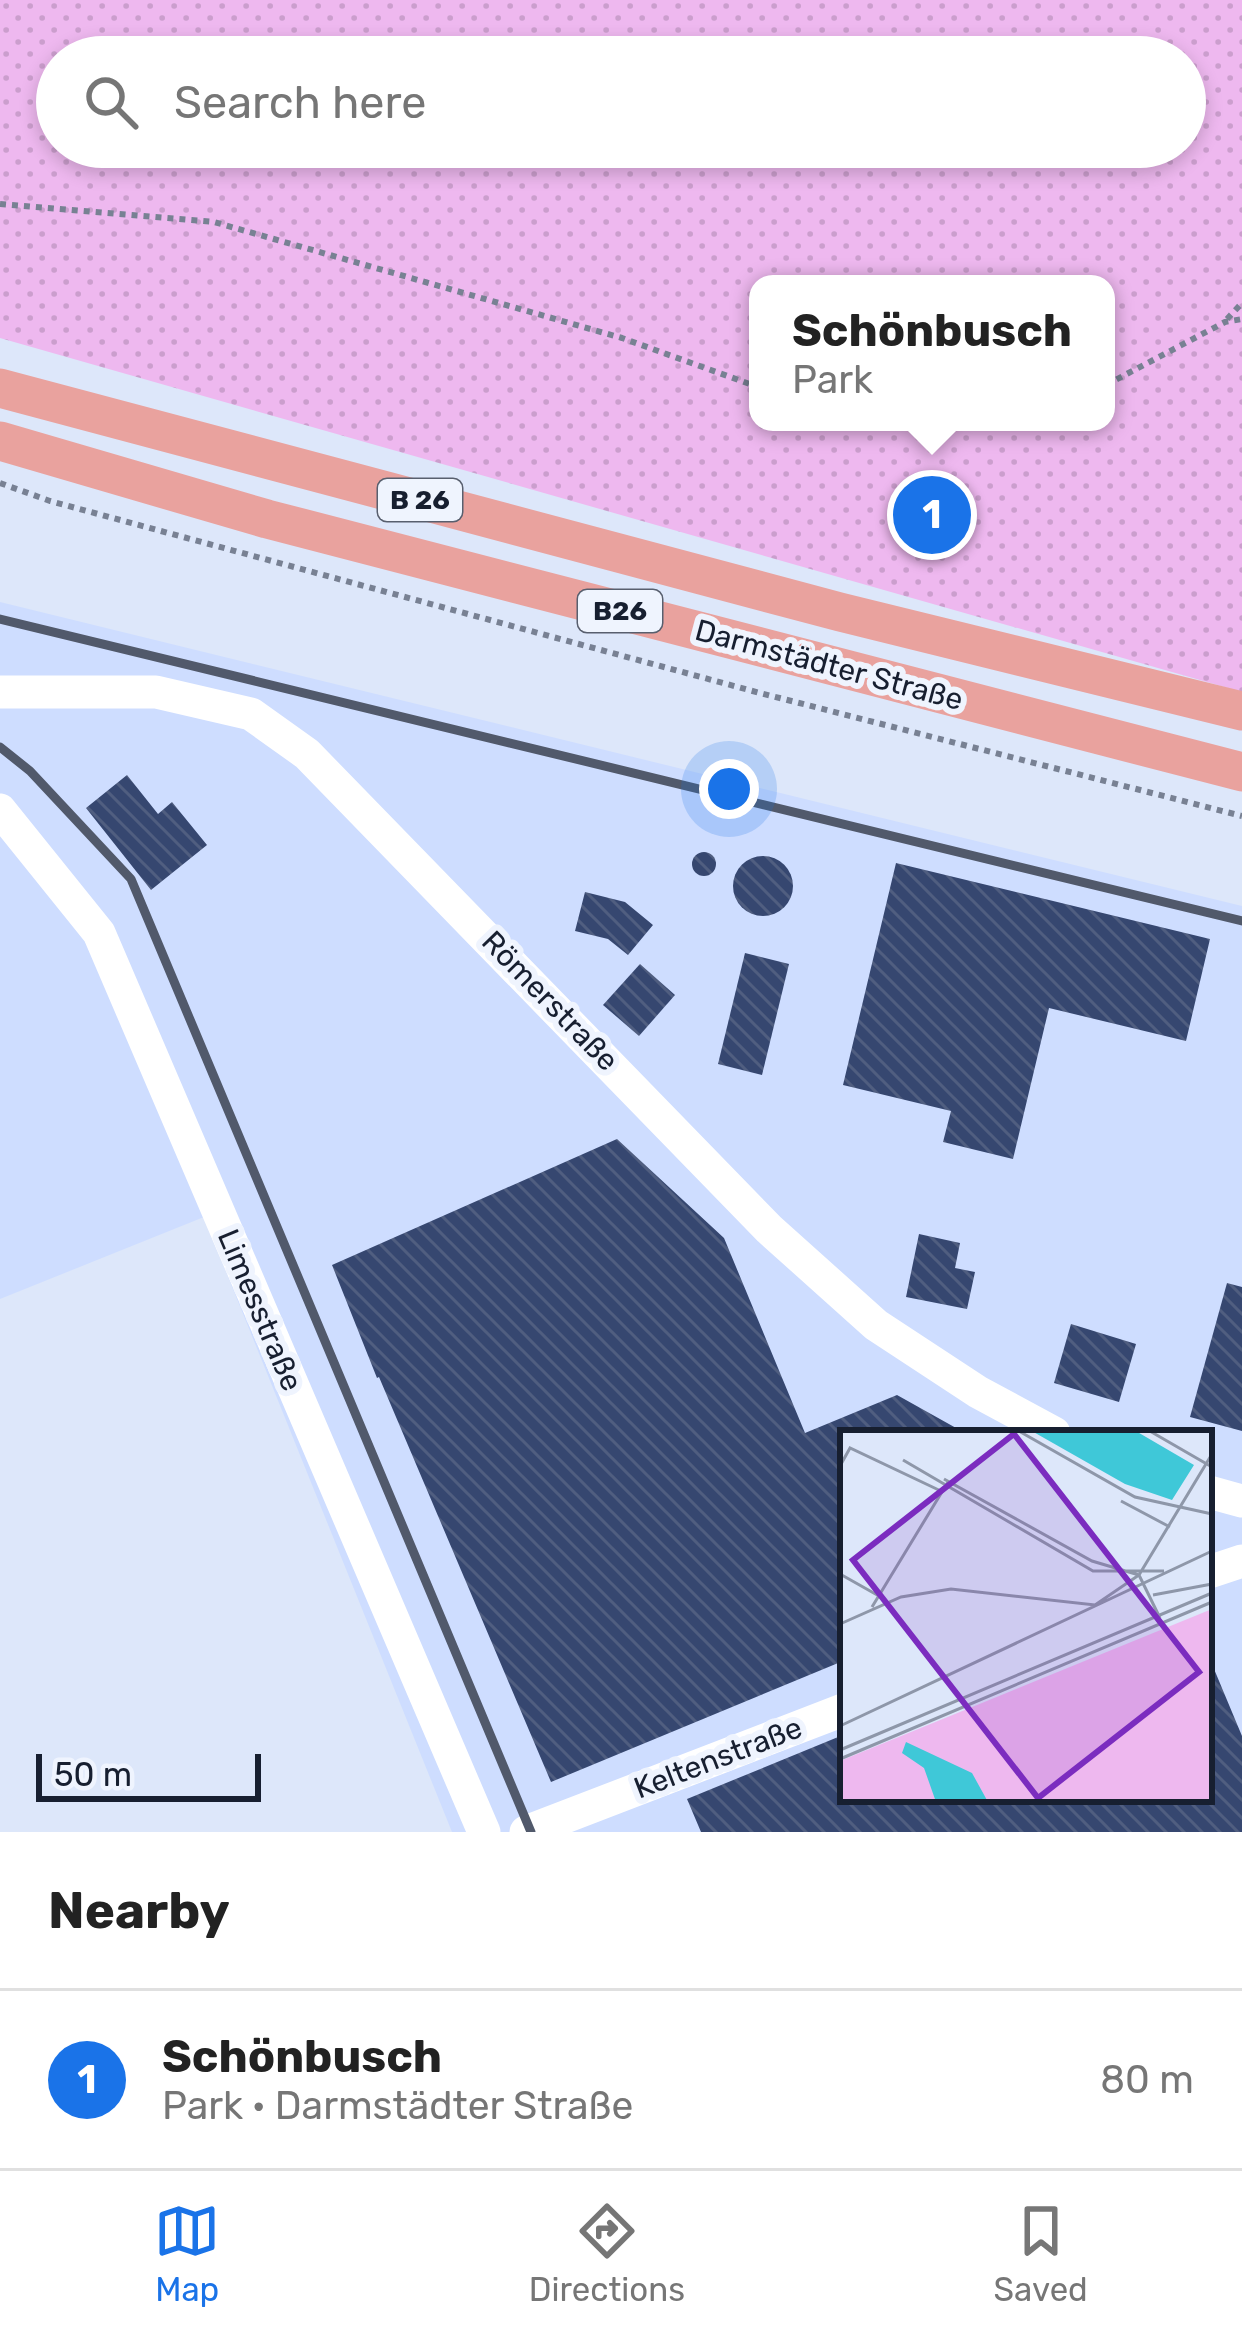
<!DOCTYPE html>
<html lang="en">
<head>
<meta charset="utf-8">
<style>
	:root { --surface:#fff; --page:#f2f2f2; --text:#222; --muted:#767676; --line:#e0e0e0; --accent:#1a73e8 }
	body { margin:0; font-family:Rubik,sans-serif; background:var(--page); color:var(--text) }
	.scale { position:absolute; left:36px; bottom:30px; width:225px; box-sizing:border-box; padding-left:12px; border:6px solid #171f30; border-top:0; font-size:33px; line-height:42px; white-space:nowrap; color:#171f30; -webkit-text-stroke:9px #eff4fe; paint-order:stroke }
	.you { position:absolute; left:729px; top:789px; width:42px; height:42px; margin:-30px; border:9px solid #fff; border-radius:50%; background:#1a73e8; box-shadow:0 0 0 18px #1a73e833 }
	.badge { display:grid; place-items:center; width:78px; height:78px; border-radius:50%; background:var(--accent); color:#fff; font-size:39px; font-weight:700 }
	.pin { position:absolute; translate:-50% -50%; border:6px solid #fff; box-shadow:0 3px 12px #0006 }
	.popup { position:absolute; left:749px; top:275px; width:366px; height:156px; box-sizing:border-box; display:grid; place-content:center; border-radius:24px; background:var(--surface); filter:drop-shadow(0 3px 9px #0005); font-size:39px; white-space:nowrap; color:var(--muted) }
	.popup b { font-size:45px; color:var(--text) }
	.popup::after { content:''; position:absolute; left:50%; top:100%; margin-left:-24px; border:24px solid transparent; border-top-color:var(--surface) }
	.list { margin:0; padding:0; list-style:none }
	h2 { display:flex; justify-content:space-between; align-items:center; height:156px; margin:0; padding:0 48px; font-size:51px }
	h2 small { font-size:39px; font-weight:400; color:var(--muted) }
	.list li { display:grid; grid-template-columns:78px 1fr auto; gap:36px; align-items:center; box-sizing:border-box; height:180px; padding:0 48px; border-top:3px solid var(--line) }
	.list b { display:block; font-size:45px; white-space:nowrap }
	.list p { margin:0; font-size:39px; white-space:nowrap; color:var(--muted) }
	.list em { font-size:39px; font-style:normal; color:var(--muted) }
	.icon { flex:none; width:66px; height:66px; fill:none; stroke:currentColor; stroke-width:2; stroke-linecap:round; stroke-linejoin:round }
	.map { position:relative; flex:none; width:1242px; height:1832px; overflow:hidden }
	.search { position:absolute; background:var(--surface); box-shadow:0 6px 18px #0003; left:36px; right:36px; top:36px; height:132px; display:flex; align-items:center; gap:30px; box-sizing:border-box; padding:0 42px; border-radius:66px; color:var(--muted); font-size:45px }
	.sheet { height:336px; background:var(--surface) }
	nav { display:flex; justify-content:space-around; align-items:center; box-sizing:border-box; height:168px; border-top:3px solid var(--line); background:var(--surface); font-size:33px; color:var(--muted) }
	nav a { display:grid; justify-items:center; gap:6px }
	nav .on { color:var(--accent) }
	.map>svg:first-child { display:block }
</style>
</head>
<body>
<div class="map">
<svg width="1242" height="1832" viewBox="0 0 1242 1832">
	<defs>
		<pattern id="park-dots" width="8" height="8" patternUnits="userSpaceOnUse" patternTransform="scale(3)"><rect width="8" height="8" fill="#eeb8ef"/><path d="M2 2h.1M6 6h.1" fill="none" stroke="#cb9ecd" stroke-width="1.8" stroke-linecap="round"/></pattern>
		<pattern id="building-back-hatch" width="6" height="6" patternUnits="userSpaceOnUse" patternTransform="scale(3)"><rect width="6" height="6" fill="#364770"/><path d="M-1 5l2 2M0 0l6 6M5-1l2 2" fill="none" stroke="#505e80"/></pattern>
	</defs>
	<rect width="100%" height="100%" fill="#dde7fa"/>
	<path fill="#ceddff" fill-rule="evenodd" d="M0,602L1242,906V1832H452L204,1217L0,1299ZM843,1433H1209V1799H843Z"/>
	<path fill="url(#park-dots)" fill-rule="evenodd" d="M0,0H1242V692L0,338ZM57,57H1185V147H57ZM758,284H1106V422H758Z"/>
	<g fill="url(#building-back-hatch)">
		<polygon points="127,775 158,814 172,802 207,845 151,890 86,808"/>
		<circle cx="704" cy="864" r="12"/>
		<circle cx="763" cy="886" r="30"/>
		<polygon points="896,863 1210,939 1186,1041 1049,1008 1013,1159 943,1142 951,1111 843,1085"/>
		<polygon points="585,892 625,902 653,925 628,955 608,939 575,931"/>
		<polygon points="745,953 789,964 762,1075 718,1064"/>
		<polygon points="640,964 675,995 639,1036 603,1005"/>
		<polygon points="617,1139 724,1238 805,1433 897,1395 965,1433 843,1433 843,1661 551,1782 379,1377 377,1378 332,1265"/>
		<polygon points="919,1234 960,1243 955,1268 975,1272 967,1309 906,1297"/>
		<polygon points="1227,1283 1242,1287 1242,1431 1190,1417"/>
		<polygon points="1071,1324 1136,1344 1119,1402 1054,1383"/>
		<polygon points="1209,1657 1242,1736 1242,1832 701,1832 687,1799 843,1735 843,1799 1209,1799"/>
	</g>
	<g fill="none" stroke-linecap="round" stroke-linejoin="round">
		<g stroke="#788193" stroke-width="6" stroke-dasharray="6 6" stroke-linecap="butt">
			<polyline points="0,204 214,222 622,338 758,387"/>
			<polyline points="1227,319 1242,303"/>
			<polyline points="1106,385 1225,322 1242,319"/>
			<polyline points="0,483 50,501 760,693 1242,816"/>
		</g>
		<g stroke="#fff" stroke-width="33">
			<polyline points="0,692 156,692 251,714 307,754 769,1229 876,1325 978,1392 1054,1433"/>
			<polyline points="0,810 99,933 484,1832"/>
			<polyline points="1209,1492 1242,1501"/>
			<polyline points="1209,1572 1242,1561"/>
			<polyline points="526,1832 843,1710"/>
		</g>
		<g stroke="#e9a29e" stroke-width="39">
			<polyline points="0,388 840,612 1242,711"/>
			<polyline points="0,441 267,519 1242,772"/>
		</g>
		<g stroke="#51596b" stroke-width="9">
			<polyline points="0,619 1242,921"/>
			<polyline points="0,747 30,771 131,879 531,1832"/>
		</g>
	</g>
	<g text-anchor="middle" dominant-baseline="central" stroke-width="12" stroke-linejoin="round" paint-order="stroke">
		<g fill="#eff4fe" stroke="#585f6e" stroke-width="3">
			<rect x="378" y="479" width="84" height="42" rx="9"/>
			<rect x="578" y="590" width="84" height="42" rx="9"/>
		</g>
		<g font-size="27" font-weight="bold" fill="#171f30">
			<text x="420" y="500">B 26</text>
			<text x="620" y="611">B26</text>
		</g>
		<g font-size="30" fill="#171f30" stroke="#eff4fe">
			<text transform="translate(829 665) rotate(15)">Darmstädter Straße</text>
			<text transform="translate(550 1001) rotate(46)">Römerstraße</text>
			<text transform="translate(260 1310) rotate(67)">Limesstraße</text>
			<text transform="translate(718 1758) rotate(-21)">Keltenstraße</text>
		</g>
	</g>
	<g transform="translate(840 1430)">
		<rect width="372" height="372" fill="#dde7fa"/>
		<path d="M372,179V372H0V331Z" fill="#eeb8ef"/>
		<path d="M190,0H294L354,35L332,70L285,54ZM66,312L132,343L148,372H96L84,338L62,323Z" fill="#3fc8d8"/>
		<path fill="none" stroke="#8e97a9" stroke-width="3" d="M177,0L295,67L372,84M308,0L372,37M63,30L253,141H324M0,36L10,18L103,62M104,49L252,131L299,145L320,188M281,71L330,97M0,144L39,166M313,165L372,154M32,177L108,52M0,194L61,167L111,159L255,175L299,145L372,24M0,296L372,121M0,320L372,163M0,329L372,172"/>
		<path fill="#7b2cbf" fill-opacity="0.15" stroke="#7b2cbf" stroke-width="6" d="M174,4L359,242L198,368L13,130Z"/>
		<rect width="372" height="372" fill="none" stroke="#171f30" stroke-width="6"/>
	</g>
</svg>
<div class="scale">50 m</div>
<div class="you"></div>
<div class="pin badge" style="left:932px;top:515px">1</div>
<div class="popup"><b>Schönbusch</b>Park</div>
<div class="search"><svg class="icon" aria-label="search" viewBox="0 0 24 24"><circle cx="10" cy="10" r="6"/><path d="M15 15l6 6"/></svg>Search here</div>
</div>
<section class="sheet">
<h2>Nearby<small></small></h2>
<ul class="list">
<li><span class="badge">1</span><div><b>Schönbusch</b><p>Park · Darmstädter Straße</p></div><em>80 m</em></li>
</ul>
</section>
<nav>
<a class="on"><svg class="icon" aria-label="map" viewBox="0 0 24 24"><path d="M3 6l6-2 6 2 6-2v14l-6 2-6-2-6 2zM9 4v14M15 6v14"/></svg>Map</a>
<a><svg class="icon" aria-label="directions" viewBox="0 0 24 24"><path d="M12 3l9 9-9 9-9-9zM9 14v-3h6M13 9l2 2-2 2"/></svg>Directions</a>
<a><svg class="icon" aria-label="saved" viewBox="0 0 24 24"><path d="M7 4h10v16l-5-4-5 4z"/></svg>Saved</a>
</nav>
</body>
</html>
